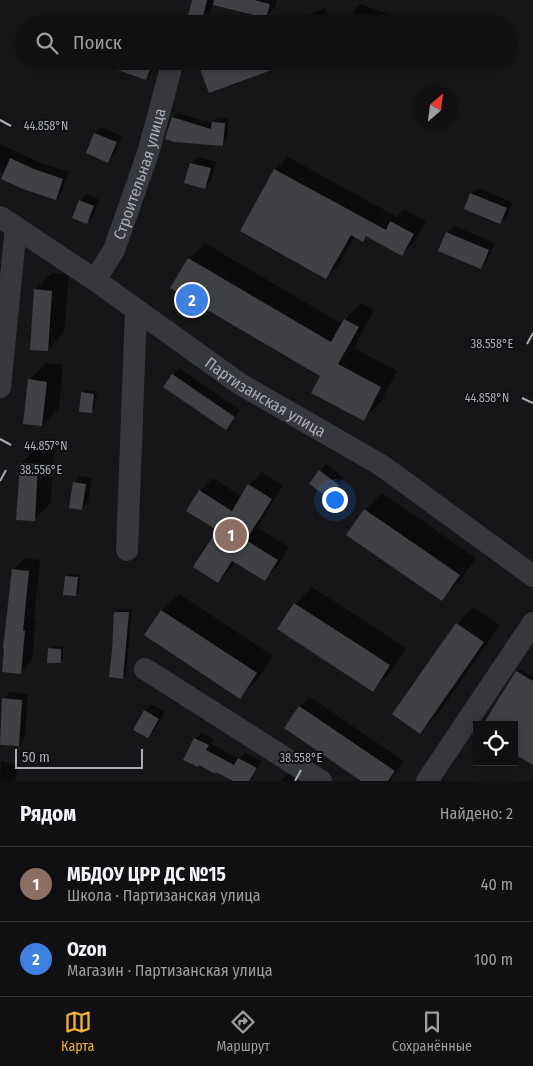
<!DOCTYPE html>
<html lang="ru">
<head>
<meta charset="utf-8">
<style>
	:root { --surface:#101012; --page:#19191b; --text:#f1f3f6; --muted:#9c9d9f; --line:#303032; --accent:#f2b134 }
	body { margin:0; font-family:"Fira Sans Condensed",sans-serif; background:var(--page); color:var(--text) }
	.controls { position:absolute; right:15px; bottom:15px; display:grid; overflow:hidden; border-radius:0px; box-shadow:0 2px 12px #0003 }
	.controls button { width:45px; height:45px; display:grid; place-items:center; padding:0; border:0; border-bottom:1px solid var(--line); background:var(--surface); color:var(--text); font:25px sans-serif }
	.compass { position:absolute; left:413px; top:85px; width:45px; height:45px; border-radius:50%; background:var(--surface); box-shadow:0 2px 12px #0003; rotate:28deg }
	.scale { position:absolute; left:15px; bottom:12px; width:128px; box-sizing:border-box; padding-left:5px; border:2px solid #a8adb8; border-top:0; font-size:14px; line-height:18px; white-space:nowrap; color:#a8adb8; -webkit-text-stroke:4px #111113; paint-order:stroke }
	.you { position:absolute; left:334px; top:499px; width:18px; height:18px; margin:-12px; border:4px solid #fff; border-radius:50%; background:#1a73e8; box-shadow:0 0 0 8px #1a73e833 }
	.badge { display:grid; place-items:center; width:32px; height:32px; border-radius:50%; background:var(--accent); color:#fff; font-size:16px; font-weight:700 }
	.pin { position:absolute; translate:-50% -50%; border:2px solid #fff; box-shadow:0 1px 5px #0006 }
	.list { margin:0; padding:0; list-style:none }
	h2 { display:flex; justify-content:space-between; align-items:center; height:65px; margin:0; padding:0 20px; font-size:21px }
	h2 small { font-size:16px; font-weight:400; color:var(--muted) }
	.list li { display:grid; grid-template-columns:32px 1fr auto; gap:15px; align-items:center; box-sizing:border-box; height:75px; padding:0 20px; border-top:1px solid var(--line) }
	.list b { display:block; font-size:19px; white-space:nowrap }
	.list p { margin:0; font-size:16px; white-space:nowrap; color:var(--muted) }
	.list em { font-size:16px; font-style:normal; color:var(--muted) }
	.icon { flex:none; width:28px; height:28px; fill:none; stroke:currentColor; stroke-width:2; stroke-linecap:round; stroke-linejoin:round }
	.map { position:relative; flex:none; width:533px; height:781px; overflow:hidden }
	.search { position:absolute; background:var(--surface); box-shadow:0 2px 12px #0003; left:15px; right:15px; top:15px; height:55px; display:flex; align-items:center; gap:12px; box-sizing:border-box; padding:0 18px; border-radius:28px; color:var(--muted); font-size:19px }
	.sheet { height:215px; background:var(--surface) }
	nav { display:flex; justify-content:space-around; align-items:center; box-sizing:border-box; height:70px; border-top:1px solid var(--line); background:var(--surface); font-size:14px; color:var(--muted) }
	nav a { display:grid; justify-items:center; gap:2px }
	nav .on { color:var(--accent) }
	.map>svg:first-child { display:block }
</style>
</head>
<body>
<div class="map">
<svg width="533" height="781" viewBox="0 0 533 781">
	<rect width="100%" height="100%" fill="#161618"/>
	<g fill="#0007">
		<polygon points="193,0 277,0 275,7 266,17 213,3 208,21 206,24 187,24"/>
		<polygon points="360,4 403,19 401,24 349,24 354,10"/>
		<polygon points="325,8 331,24 282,24"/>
		<polygon points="149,15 167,20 166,24 142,24 143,21"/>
		<polygon points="120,61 156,61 152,72 146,79"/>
		<polygon points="178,113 212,123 218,117 229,119 227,140 222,145 173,118"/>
		<polygon points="102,127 122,136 114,155 108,161 95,134"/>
		<polygon points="0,144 41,163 69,172 62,192 56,199 0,171"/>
		<polygon points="198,157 216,162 211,181 204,188 191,163"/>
		<polygon points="288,157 397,217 404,209 426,221 415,241 402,254 367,236 363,240 355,236 338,265 326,278 275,170"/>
		<polygon points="478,188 512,202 507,216 500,223 471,194"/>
		<polygon points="86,194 100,200 93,216 87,223 80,201"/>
		<polygon points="454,226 495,243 487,261 481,268 447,233"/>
		<polygon points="205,243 342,324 345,319 361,303 374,310 354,348 397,371 380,403 363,419 322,375 189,259"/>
		<polygon points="52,273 69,274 64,333 47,350 35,290"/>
		<polygon points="46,363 63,365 59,408 42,425 29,380"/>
		<polygon points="179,368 240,410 232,422 226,429 173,375"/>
		<polygon points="86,390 97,392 94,409 91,412 83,393"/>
		<polygon points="38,447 54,448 51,503 34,520 21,463"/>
		<polygon points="326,464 344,478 335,490 329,497 320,471"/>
		<polygon points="262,472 283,486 257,527 289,547 277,567 265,579 235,561 231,569 218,581 218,530 200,491 213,478 242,497 249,485"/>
		<polygon points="80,476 92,478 88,502 82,508 74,483"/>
		<polygon points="382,493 476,558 459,582 442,599 365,510"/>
		<polygon points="25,558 40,560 34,619 36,619 32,661 20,673 13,570"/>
		<polygon points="69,574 80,574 79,592 76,595 66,577"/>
		<polygon points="312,587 406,648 390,673 373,690 295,604"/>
		<polygon points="179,594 273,656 257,680 240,697 146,635 162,610"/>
		<polygon points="473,607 500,625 437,715 420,732 457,624"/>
		<polygon points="119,609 132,610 126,675 123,678 116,612"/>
		<polygon points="52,646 63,646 63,659 60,662 49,649"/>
		<polygon points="520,669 533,677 533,763 517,672"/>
		<polygon points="10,692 28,694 25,738 19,745 3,699"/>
		<polygon points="310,697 404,761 390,781 363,781 285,728 300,706"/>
		<polygon points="151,704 165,712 154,731 148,737 145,711"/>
		<polygon points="201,733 214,739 211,744 239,759 245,753 262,761 251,780 236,781 195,739"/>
		<polygon points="1,761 18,765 15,781 0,781"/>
		<polygon points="286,775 299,781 281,781"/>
	</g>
	<g fill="#404145">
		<polygon points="192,0 207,0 201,24 186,24"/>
		<polygon points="214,0 254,0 270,4 266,18 213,5"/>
		<polygon points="98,61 153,61 146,80 98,63"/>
		<polygon points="197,61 290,61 291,63 209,93"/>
		<polygon points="172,117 211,129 212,122 225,123 223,146 174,142 165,139"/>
		<polygon points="94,133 117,142 108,163 86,153"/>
		<polygon points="10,158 34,169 63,179 56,200 23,189 1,179"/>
		<polygon points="190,163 211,168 205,189 184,183"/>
		<polygon points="274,169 386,230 390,221 414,234 402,256 366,236 363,242 351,235 326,279 240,231"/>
		<polygon points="470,193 507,208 500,224 464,209"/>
		<polygon points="79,200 94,206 87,224 72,218"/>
		<polygon points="446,232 489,250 481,269 438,251"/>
		<polygon points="188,258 331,342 344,319 359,327 338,364 381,387 364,421 311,393 320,376 170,288"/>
		<polygon points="34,289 52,291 48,351 30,350"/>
		<polygon points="172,374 235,417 226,430 163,387"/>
		<polygon points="28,379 47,382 42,426 23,424"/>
		<polygon points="81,392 94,394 92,413 79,412"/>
		<polygon points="20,463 38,464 35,521 16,520"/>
		<polygon points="319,470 339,485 329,498 309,484"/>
		<polygon points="73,482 86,484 82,510 69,508"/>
		<polygon points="248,484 272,499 246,540 278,560 265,581 232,561 218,583 193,567 217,530 186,511 199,490 232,511"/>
		<polygon points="364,509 460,575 442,601 346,535"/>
		<polygon points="12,569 29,571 23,631 25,631 21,674 2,672 4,649 3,648"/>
		<polygon points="65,576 78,577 76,596 63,595"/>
		<polygon points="294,603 390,665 373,692 277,629"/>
		<polygon points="161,610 257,673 240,699 144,635"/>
		<polygon points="114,612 129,612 123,679 109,677 112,651"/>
		<polygon points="456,623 484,642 420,734 392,714"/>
		<polygon points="48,648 61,649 61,663 47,663"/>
		<polygon points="516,671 533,681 533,765 514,754 514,725 483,725 499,698"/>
		<polygon points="2,698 22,700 19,746 0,745"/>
		<polygon points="299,706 395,771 388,781 361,781 284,728"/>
		<polygon points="144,710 159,719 148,738 133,730"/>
		<polygon points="194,738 209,745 206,750 234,765 238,758 257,768 249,781 233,781 216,772 215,774 199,765 198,767 183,760"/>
	</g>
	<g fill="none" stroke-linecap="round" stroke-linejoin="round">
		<g stroke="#37383d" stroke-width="22">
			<path id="s1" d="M0,217L95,280L240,384L381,465L533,576"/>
			<path id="s2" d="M95,280L114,250L148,153L173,61"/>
			<polyline points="0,387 16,227"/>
			<polyline points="127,550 136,310"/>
			<polyline points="145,669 321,781"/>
			<polyline points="427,781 533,623"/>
		</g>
	</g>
	<path fill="none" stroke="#a8adb8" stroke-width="2" d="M0,120L11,126M527,344L533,333M522,398L533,403M0,439L11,445M0,481L6,470M295,781L301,770"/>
	<g text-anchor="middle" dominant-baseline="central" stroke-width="4" stroke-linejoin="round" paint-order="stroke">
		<g font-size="16" fill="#a8adb8" stroke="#111113">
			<text stroke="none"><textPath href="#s2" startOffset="116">Строительная улица</textPath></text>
			<text stroke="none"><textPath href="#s1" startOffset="321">Партизанская улица</textPath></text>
		</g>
	</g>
	<g font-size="12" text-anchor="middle" fill="#a8adb8" stroke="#111113" stroke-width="4" stroke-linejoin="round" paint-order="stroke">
		<text x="46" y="130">44.858°N</text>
		<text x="492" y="348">38.558°E</text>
		<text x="487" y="402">44.858°N</text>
		<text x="46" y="450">44.857°N</text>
		<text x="41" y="474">38.556°E</text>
		<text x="301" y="762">38.558°E</text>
	</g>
</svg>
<div class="controls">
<button><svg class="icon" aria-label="locate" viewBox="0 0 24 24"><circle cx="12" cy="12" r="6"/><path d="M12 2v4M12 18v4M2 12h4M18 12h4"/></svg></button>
</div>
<svg class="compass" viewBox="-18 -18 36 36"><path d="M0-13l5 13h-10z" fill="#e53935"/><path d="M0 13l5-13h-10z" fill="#9c9d9f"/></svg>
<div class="scale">50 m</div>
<div class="you"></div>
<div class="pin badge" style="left:231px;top:535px;background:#8d6e63">1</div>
<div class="pin badge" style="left:192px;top:300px;background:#3f7fe0">2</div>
<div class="search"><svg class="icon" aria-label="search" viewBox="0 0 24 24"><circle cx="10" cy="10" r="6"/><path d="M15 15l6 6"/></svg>Поиск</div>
</div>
<section class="sheet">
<h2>Рядом<small>Найдено: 2</small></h2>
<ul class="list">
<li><span class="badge" style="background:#8d6e63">1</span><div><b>МБДОУ ЦРР ДС №15</b><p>Школа · Партизанская улица</p></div><em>40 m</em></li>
<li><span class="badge" style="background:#3f7fe0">2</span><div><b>Ozon</b><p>Магазин · Партизанская улица</p></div><em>100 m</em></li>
</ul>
</section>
<nav>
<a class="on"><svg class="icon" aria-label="map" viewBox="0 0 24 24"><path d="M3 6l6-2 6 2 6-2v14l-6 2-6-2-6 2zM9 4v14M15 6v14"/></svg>Карта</a>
<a><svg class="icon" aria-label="directions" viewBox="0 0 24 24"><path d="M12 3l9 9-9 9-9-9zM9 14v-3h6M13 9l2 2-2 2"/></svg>Маршрут</a>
<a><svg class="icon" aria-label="saved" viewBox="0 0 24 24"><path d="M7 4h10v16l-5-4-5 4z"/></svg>Сохранённые</a>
</nav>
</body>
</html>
